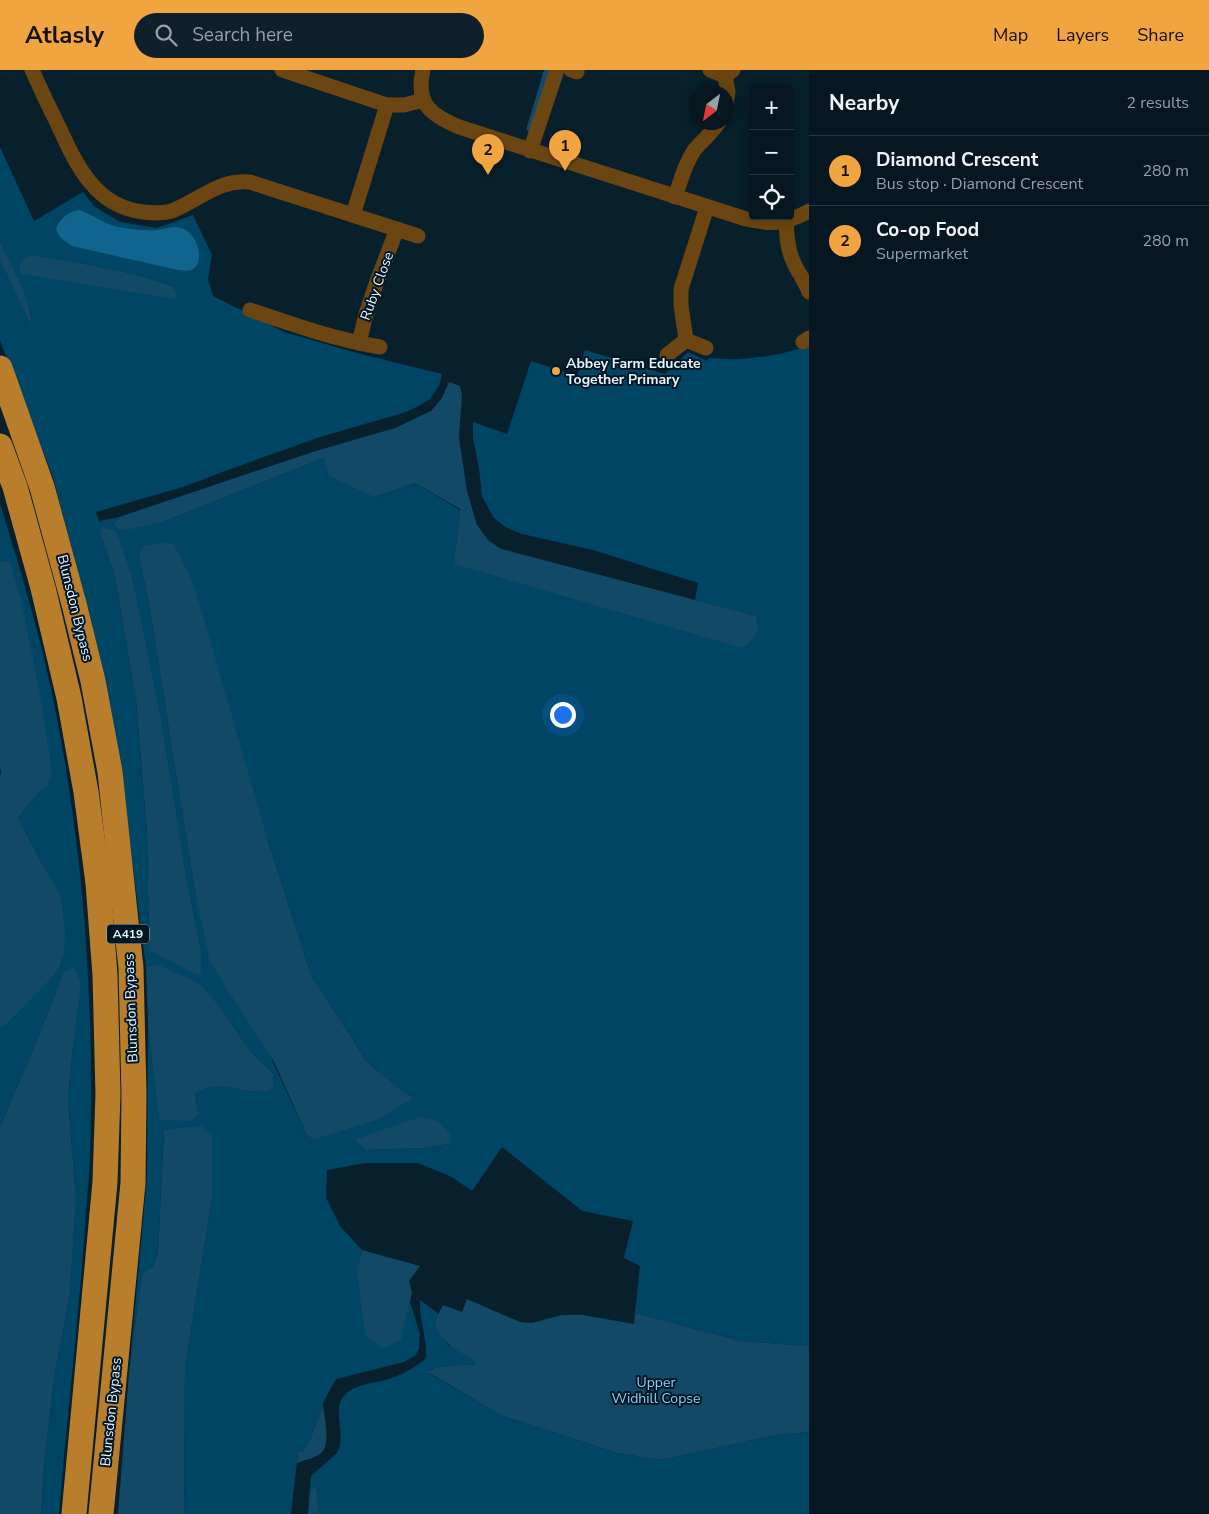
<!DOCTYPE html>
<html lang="en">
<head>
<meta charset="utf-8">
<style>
	:root { --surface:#061721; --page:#0f202a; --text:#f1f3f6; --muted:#989fa5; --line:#27363f; --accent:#f1a540 }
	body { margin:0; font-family:"Nunito Sans",sans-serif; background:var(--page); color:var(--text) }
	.controls { position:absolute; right:15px; top:15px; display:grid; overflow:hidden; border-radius:5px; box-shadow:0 2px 12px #0003 }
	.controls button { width:45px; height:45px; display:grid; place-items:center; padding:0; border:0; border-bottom:1px solid var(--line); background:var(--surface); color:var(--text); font:25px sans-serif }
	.compass { position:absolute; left:689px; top:15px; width:45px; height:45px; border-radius:50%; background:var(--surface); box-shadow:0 2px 12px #0003; rotate:212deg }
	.you { position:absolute; left:562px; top:644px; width:18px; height:18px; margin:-12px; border:4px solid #fff; border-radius:50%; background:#1a73e8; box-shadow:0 0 0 8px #1a73e833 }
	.badge { display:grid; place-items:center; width:32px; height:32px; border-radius:50%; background:var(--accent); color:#111; font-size:16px; font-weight:700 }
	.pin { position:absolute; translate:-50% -41px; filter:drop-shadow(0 1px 2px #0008) }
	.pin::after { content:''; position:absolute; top:26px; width:18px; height:15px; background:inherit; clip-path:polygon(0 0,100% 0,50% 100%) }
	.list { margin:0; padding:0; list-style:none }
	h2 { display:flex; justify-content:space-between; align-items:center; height:65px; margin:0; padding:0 20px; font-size:21px }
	h2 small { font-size:16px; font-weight:400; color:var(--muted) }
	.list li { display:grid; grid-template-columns:32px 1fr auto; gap:15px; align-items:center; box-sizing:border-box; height:70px; padding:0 20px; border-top:1px solid var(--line) }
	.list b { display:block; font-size:19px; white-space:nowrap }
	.list p { margin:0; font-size:16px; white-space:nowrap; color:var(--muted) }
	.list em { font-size:16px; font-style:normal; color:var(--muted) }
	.icon { flex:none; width:28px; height:28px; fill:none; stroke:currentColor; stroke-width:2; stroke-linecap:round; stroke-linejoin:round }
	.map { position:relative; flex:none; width:809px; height:1444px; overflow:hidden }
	header { display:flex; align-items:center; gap:30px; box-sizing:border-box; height:70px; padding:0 25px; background:var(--accent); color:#111 }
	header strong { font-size:24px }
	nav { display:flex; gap:28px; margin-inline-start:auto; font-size:18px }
	.search { width:350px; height:45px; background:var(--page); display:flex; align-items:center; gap:12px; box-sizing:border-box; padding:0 18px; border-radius:28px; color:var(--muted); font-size:19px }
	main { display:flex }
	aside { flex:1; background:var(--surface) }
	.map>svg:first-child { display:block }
</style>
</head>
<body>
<header>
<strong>Atlasly</strong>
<div class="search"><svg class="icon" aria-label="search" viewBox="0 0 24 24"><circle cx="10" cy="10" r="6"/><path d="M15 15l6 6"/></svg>Search here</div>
<nav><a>Map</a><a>Layers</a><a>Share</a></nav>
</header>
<main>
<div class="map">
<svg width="809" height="1444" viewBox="0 0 809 1444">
	<rect width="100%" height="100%" fill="#081f2c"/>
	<g fill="#014564" fill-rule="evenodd">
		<path d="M0,77L34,151L83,122L95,137L120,152L157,158L193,145L212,185L208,209L213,226L284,262L357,283L442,304L439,316L430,329L419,336L403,343L320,367L225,401L183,417L96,442L99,451L119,447L114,455L163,452L324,388L374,427L415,413L460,440L454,494L756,546L695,530L698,513L593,480L522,464L505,457L493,447L482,426L479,398L473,368V352L507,364L531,291L577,306L585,280L665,304L688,282L707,291L709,288C719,288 730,290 740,289C761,288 791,283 809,275V1276L741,1271L635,1243L640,1196L624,1188L633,1151L582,1141L502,1077L472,1121L452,1107L418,1093H365L327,1100L326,1128L340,1156L362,1180L357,1201L400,1269L410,1232L420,1264L419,1279L415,1286L404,1292L336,1309L325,1329L310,1370L303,1381L298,1383L291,1444H184L185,1297L212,1129L164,1060L158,1183L153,1197L141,1209L129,1303L147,1108L148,950L199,1044L195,1024C222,1003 248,1030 273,1019V1003L252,983L222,940L156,894L146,897L129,766L90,549L52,404L0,271V190L32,255L30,240L15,203L0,171ZM37,186C80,194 132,200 173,217ZM101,466L132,507L186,806L201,880L149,879L147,763L136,629L114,503ZM139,487L268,771L311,905L367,992L402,1021L414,1028L312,1070L306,1063L196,827L175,699L149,533ZM419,1047L449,1074L426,1078L366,1080L355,1071Z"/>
		<path d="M0,434C16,486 32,538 45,592C82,752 95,922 90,1086C89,1110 86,1134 85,1158C78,1253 67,1349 59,1444H41L45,1387L55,1303L70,1224L76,1128L68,1030L73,976L63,903L38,968L0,1057V956H3L52,908L60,897L64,884L61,826L51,808L39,788L18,748L40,721L47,717L8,490L0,492Z"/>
		<path d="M420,1230L439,1244L435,1252L448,1275L476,1290L474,1294L437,1297L429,1303L500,1345L617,1383L662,1390L775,1365L809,1362V1444H319L317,1419H310L311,1406L337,1383C347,1366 332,1341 343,1327C353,1314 371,1314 385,1310C400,1306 415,1298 426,1288C427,1267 419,1250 420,1230Z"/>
	</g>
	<g fill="#124967">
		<polygon points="544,0 552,0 531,62 526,60"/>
		<path d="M0,171C11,195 32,230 32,257L0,190Z"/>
		<path d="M29,186H37C81,194 132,200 173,217L177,224V229L20,204C20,195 21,190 29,186Z"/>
		<polygon points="449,312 460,316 462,326 459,368 467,421 477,455 488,470 501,479 756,546 758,560 750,572 742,578 454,494 460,439 415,413 374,427 329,406 324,388 163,452 126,460 117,458 114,455 119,447 316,381 395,358 431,341 442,328"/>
		<polygon points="101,457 116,461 132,507 160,645 186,806 201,880 201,902 198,905 149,880 147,763 136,629 114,503 101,466"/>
		<polygon points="164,473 174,474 194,515 268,771 311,905 367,992 402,1021 414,1028 376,1050 312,1070 306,1063 274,992 210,892 196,827 175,699 149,533 139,487 143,476"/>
		<polygon points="8,490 10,493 22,534 40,624 52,702 47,717 40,721 18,748 39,788 51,808 61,826 65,861 64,884 60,897 52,908 3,957 0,956 0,706 1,702 0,697 0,492"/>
		<path d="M156,894L200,914L222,940L252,983L273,1003V1019C248,1030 221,1004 195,1024L199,1044L191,1051L159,1050L148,952L146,897Z"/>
		<polygon points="74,897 81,913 73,976 68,1030 76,1128 70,1224 55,1303 45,1387 41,1444 0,1444 0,1057 38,968 63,903"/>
		<polygon points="419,1047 438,1051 451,1065 449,1074 426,1078 366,1080 354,1070"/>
		<polygon points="201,1056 212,1065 212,1129 185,1297 184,1444 118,1444 129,1303 141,1209 147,1200 153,1197 158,1183 164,1060"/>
		<polygon points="362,1180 420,1196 409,1211 412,1223 401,1269 384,1279 365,1265 357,1200"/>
		<path d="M467,1229L520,1252L532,1253L562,1245H583L634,1254L635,1243L741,1271L809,1276V1362L775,1365L662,1390L617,1383L500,1345L428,1302L437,1297L475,1294V1290C453,1278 445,1277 435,1252L443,1235L462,1242Z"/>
		<path d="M323,1335C324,1346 331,1374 322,1382C317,1388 304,1390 297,1393L298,1382L303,1381L310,1370Z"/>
		<polygon points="310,1419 317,1419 319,1444 308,1444"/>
	</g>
	<path fill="#10658e" d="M79,140C93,144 103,154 118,157C130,159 144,161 157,160C165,159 176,155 184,159C196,164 206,190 193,199C189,202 182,200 178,200L72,176C65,171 59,168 56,159C60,149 67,142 79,140Z"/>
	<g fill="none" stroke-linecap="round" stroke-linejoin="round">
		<g stroke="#6c4612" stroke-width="15">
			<path d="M32,0C40,18 49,37 58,55C76,94 95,137 143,142C153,143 164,144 174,140C201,129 219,109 250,112L418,166"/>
			<polyline points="282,0 387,35 404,35 424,30"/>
			<path d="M423,0C415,34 431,45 459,57L746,149C772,155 786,154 809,141"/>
			<polyline points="571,0 577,2"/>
			<polyline points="710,0 725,6 733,0"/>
			<polyline points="725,6 728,22 726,33"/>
			<polyline points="530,81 557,0"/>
			<path d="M675,127C681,110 685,93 695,79C703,70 712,63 719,52"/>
			<polyline points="353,145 387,35"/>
			<path d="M786,152C787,165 787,178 793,191C797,201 805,211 809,222"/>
			<path d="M250,240C294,255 334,269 380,277"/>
			<polyline points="686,270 681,235 681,219 707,137"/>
			<polyline points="803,272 809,268"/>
			<polyline points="359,273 366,244 376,214 397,159"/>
			<polyline points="667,285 686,270 706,278"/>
		</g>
		<g stroke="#b87e2b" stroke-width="25">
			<polyline points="0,298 42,417 74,534 93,611 110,702 131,898 134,1025 133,1113 101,1444"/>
			<polyline points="0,376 15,417 43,518 69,628 86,722 98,813 105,905 108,1024 105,1112 74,1444"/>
		</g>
	</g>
	<circle fill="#f1a540" stroke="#011622" stroke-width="2" cx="556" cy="301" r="5"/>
	<g text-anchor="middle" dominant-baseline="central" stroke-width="4" stroke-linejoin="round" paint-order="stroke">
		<rect fill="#011622" stroke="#a2b2bc" stroke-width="1" x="107" y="854.5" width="42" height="19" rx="4"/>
		<g font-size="12" font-weight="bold" fill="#e7f5fe">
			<text x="128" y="864">A419</text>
		</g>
		<g font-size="14" fill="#e7f5fe" stroke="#011622">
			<text transform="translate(377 216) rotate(-70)">Ruby Close</text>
			<text transform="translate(75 538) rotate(76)">Blunsdon Bypass</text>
			<text transform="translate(131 938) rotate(-92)">Blunsdon Bypass</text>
			<text transform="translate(111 1342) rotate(-84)">Blunsdon Bypass</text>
		</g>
		<g font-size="14" font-weight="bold" fill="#e7f5fe" stroke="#011622" text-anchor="start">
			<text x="566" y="293">Abbey Farm Educate<tspan x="566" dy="16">Together Primary</tspan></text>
		</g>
		<g font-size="14" fill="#89cef9" stroke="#011622">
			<text x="656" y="1312">Upper<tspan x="656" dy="16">Widhill Copse</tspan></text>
		</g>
	</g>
</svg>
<div class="controls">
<button>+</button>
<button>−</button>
<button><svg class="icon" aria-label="locate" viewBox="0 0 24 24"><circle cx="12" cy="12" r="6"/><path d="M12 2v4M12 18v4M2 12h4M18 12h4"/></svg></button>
</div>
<svg class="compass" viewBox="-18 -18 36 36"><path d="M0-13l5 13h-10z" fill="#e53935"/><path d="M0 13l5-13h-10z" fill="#989fa5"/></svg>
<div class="you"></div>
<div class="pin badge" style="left:565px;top:101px">1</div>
<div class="pin badge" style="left:488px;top:105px">2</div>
</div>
<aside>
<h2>Nearby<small>2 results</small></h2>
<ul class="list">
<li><span class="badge">1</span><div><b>Diamond Crescent</b><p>Bus stop · Diamond Crescent</p></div><em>280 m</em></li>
<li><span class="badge">2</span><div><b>Co-op Food</b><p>Supermarket</p></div><em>280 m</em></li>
</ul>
</aside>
</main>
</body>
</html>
